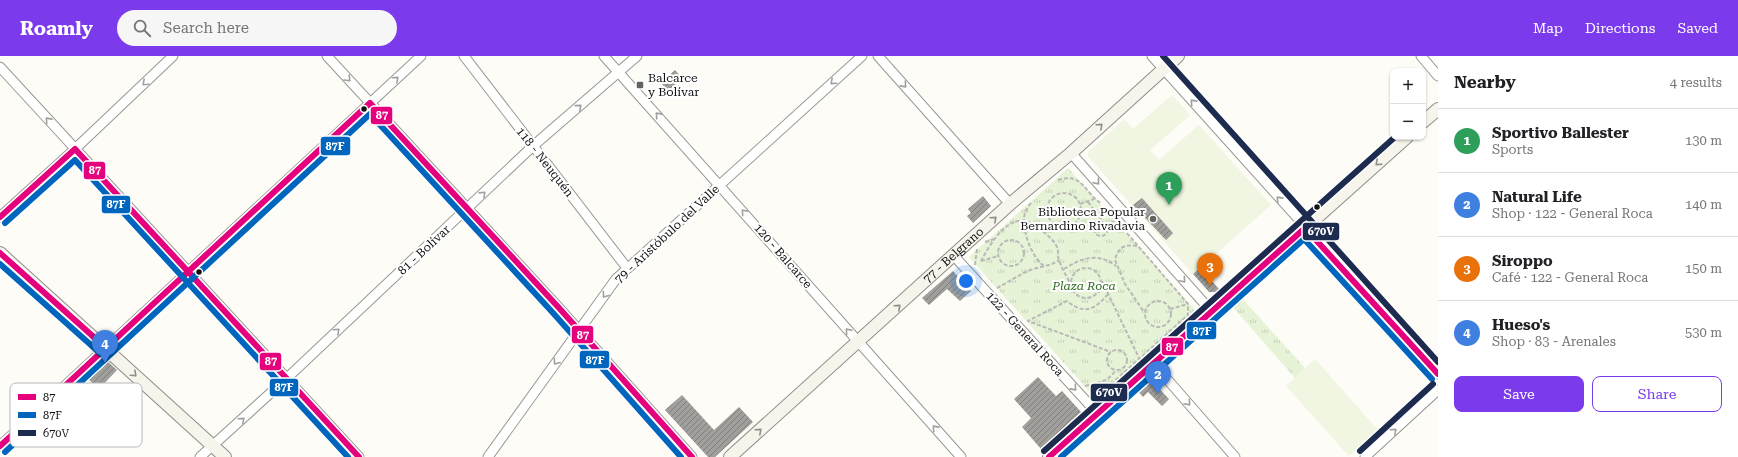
<!DOCTYPE html>
<html lang="en">
<head>
<meta charset="utf-8">
<style>
	:root { --surface:#fff; --page:#f6f6f6; --text:#202124; --muted:#757577; --line:#e0e0e0; --accent:#7c3aed }
	body { margin:0; font-family:"Roboto Serif",serif; background:var(--page); color:var(--text) }
	.controls { position:absolute; right:12px; top:12px; display:grid; overflow:hidden; border-radius:8px; box-shadow:0 1px 3px #0004 }
	.controls button { width:36px; height:36px; display:grid; place-items:center; padding:0; border:0; border-bottom:1px solid var(--line); background:var(--surface); color:var(--text); font:20px sans-serif }
	.you { position:absolute; left:966px; top:225px; width:14px; height:14px; margin:-10px; border:3px solid #fff; border-radius:50%; background:#1a73e8; box-shadow:0 0 0 6px #1a73e833 }
	.badge { display:grid; place-items:center; width:26px; height:26px; border-radius:50%; background:var(--accent); color:#fff; font-size:13px; font-weight:700 }
	.pin { position:absolute; translate:-50% -33px; filter:drop-shadow(0 1px 2px #0008) }
	.pin::after { content:''; position:absolute; top:21px; width:14px; height:12px; background:inherit; clip-path:polygon(0 0,100% 0,50% 100%) }
	.list { margin:0; padding:0; list-style:none }
	h2 { display:flex; justify-content:space-between; align-items:center; height:52px; margin:0; padding:0 16px; font-size:17px }
	h2 small { font-size:13px; font-weight:400; color:var(--muted) }
	.list li { display:grid; grid-template-columns:26px 1fr auto; gap:12px; align-items:center; box-sizing:border-box; height:64px; padding:0 16px; border-top:1px solid var(--line) }
	.list b { display:block; font-size:15px; white-space:nowrap }
	.list p { margin:0; font-size:13px; white-space:nowrap; color:var(--muted) }
	.list em { font-size:13px; font-style:normal; color:var(--muted) }
	.actions { display:flex; gap:8px; padding:12px 16px }
	.actions a { flex:1; padding:9px 0; border:1px solid var(--accent); border-radius:8px; text-align:center; font-size:14px; color:var(--accent) }
	.actions .main { background:var(--accent); color:#fff }
	.icon { flex:none; width:22px; height:22px; fill:none; stroke:currentColor; stroke-width:2; stroke-linecap:round; stroke-linejoin:round }
	.map { position:relative; flex:none; width:1438px; height:401px; overflow:hidden }
	header { display:flex; align-items:center; gap:24px; box-sizing:border-box; height:56px; padding:0 20px; background:var(--accent); color:#fff }
	header strong { font-size:19px }
	nav { display:flex; gap:22px; margin-inline-start:auto; font-size:14px }
	.search { width:280px; height:36px; background:var(--page); display:flex; align-items:center; gap:10px; box-sizing:border-box; padding:0 14px; border-radius:22px; color:var(--muted); font-size:15px }
	main { display:flex }
	aside { flex:1; background:var(--surface) }
	.map>svg:first-child { display:block }
</style>
</head>
<body>
<header>
<strong>Roamly</strong>
<div class="search"><svg class="icon" aria-label="search" viewBox="0 0 24 24"><circle cx="10" cy="10" r="6"/><path d="M15 15l6 6"/></svg>Search here</div>
<nav><a>Map</a><a>Directions</a><a>Saved</a></nav>
</header>
<main>
<div class="map">
<svg width="1438" height="401" viewBox="0 0 1438 401">
	<defs>
		<pattern id="grass-tufts" width="24" height="20" patternUnits="userSpaceOnUse"><rect width="24" height="20" fill="#e7f3d7"/><path d="M3 7l-1-3M5 7V3M7 7l1-3M15 17l-1-3M17 17v-4M19 17l1-3" fill="none" stroke="#c5cfb8"/></pattern>
		<pattern id="building-hatch" width="6" height="6" patternUnits="userSpaceOnUse"><rect width="6" height="6" fill="#a19f9c"/><path d="M-1 1l2-2M0 6l6-6M5 7l2-2" fill="none" stroke="#82807e"/></pattern>
	</defs>
	<rect width="100%" height="100%" fill="#fdfcf7"/>
	<g fill="url(#grass-tufts)">
		<polygon points="1068,112 1195,254 1096,343 969,201"/>
		<polygon points="1241,241 1305,312 1295,322 1232,250"/>
	</g>
	<g fill="#f0f6e1">
		<polygon points="1172,39 1190,59 1150,94 1159,104 1199,69 1271,149 1193,218 1088,100 1088,96 1124,63 1133,73"/>
		<polygon points="1315,303 1378,374 1349,400 1286,330"/>
	</g>
	<g fill="url(#building-hatch)">
		<polygon points="675,14 682,22 668,35 661,27"/>
		<polygon points="983,140 991,150 973,167 967,160 971,157 968,153"/>
		<polygon points="1142,142 1173,177 1166,184 1133,149"/>
		<polygon points="1212,201 1221,211 1209,222 1222,236 1209,236 1193,218"/>
		<polygon points="953,215 971,235 960,245 947,233 929,249 922,242"/>
		<polygon points="105,303 117,314 99,333 87,322"/>
		<polygon points="1038,321 1056,340 1062,335 1082,357 1041,393 1022,371 1031,362 1014,343"/>
		<polygon points="1152,325 1169,343 1162,350 1148,336 1143,341 1136,333 1145,326"/>
		<polygon points="682,339 714,374 739,351 753,366 715,401 708,401 665,354"/>
	</g>
	<g fill="none" stroke-linecap="round" stroke-linejoin="round">
		<defs>
			<g id="street">
				<polyline points="327,0 560,253 692,401"/>
				<polyline points="464,0 627,212"/>
				<polyline points="604,0 961,401"/>
				<polyline points="878,0 1010,148"/>
				<polyline points="1152,0 1438,318"/>
				<polyline points="1421,0 1438,20"/>
				<polyline points="0,11 359,401"/>
				<polyline points="1071,97 1211,255"/>
				<polyline points="0,161 75,93 173,0"/>
				<polyline points="954,200 1097,357"/>
				<polyline points="1153,307 1235,401"/>
				<polyline points="0,390 421,0"/>
				<polyline points="200,401 286,323 533,90 637,0"/>
				<polyline points="488,401 616,223 862,0"/>
				<polyline points="1365,401 1438,334"/>
			</g>
			<g id="secondary">
				<polyline points="1423,66 1438,53"/>
				<polyline points="0,197 225,401"/>
				<path id="s1" d="M730,401L1010,148L1071,97L1178,0"/>
				<polyline points="1049,401 1407,81"/>
			</g>
		</defs>
		<use href="#street" stroke="#979795" stroke-width="11"/>
		<use href="#secondary" stroke="#8e8d8b" stroke-width="14"/>
		<g stroke="#b9b9b8" stroke-width="2" stroke-dasharray="4 2" stroke-linecap="butt">
			<path d="M1058,124C1083,116 1084,137 1102,148"/>
			<circle cx="1064" cy="154" r="17"/>
			<polyline points="1088,146 1103,166"/>
			<path d="M1031,147C1027,152 1024,157 1024,164C1023,177 1033,203 1044,210"/>
			<polyline points="1080,148 1094,143"/>
			<circle cx="1101" cy="173" r="7"/>
			<polyline points="1107,169 1116,164"/>
			<circle cx="1011" cy="197" r="13"/>
			<polyline points="985,186 994,183"/>
			<path d="M1137,190C1125,188 1118,191 1115,204L1125,228L1144,256"/>
			<path d="M981,205C993,183 1013,149 1040,173C1046,178 1054,184 1057,191C1059,195 1057,200 1059,204C1060,209 1068,223 1071,229"/>
			<polyline points="981,205 998,200"/>
			<polyline points="975,209 977,193"/>
			<circle cx="1086" cy="227" r="15"/>
			<path d="M1064,213C1081,202 1098,196 1116,210"/>
			<polyline points="1102,225 1139,302"/>
			<path d="M997,232C1007,227 1017,220 1028,215C1039,210 1050,211 1059,204"/>
			<path d="M1108,238C1095,254 1084,259 1067,245L1028,265L1111,296"/>
			<circle cx="1158" cy="258" r="13"/>
			<polyline points="1170,253 1188,248"/>
			<circle cx="1117" cy="304" r="10"/>
			<path d="M1085,330C1097,327 1108,326 1115,315"/>
			<polyline points="1091,336 1100,338 1188,259 1188,248 1126,176"/>
		</g>
		<use href="#street" stroke="#fffffe" stroke-width="9"/>
		<use href="#secondary" stroke="#f6f4eb" stroke-width="12"/>
		<defs>
			<g id="bus-1">
				<polyline points="0,161 75,93 359,401"/>
				<polyline points="0,197 106,292"/>
				<polyline points="0,390 370,47 560,253 692,401"/>
				<polyline points="1049,401 1305,172 1438,318"/>
			</g>
			<g id="bus-2">
				<polyline points="5,167 75,104 348,401"/>
				<polyline points="0,208 101,298"/>
				<polyline points="5,396 370,58 554,258 681,401"/>
				<polyline points="1061,401 1304,183 1432,323"/>
			</g>
			<g id="bus-3">
				<polyline points="1163,0 1438,306"/>
				<polyline points="1044,395 1395,81"/>
				<polyline points="1360,395 1433,328"/>
			</g>
		</defs>
		<use href="#bus-1" stroke="#fff" stroke-width="9"/>
		<use href="#bus-2" stroke="#fff" stroke-width="9"/>
		<use href="#bus-3" stroke="#fff" stroke-width="9"/>
		<use href="#bus-1" stroke="#e5007d" stroke-width="6"/>
		<use href="#bus-2" stroke="#0065bd" stroke-width="6"/>
		<use href="#bus-3" stroke="#1d2b4f" stroke-width="6"/>
	</g>
	<defs><path id="oneway-chevron" d="M-2-3.5L2.5 0L-2 3.5" fill="none" stroke-width="1.6" stroke-linecap="round" stroke-linejoin="round"/></defs>
	<g stroke="#a0a09f">
		<use href="#oneway-chevron" transform="translate(348 23) rotate(47)"/>
		<use href="#oneway-chevron" transform="translate(396 23) rotate(-42)"/>
		<use href="#oneway-chevron" transform="translate(833 26) rotate(138)"/>
		<use href="#oneway-chevron" transform="translate(145 27) rotate(137)"/>
		<use href="#oneway-chevron" transform="translate(904 29) rotate(48)"/>
		<use href="#oneway-chevron" transform="translate(1193 46) rotate(-132)"/>
		<use href="#oneway-chevron" transform="translate(579 51) rotate(-41)"/>
		<use href="#oneway-chevron" transform="translate(658 59) rotate(-132)"/>
		<use href="#oneway-chevron" transform="translate(48 64) rotate(-132)"/>
		<use href="#oneway-chevron" transform="translate(1097 126) rotate(49)"/>
		<use href="#oneway-chevron" transform="translate(483 138) rotate(-44)"/>
		<use href="#oneway-chevron" transform="translate(1279 143) rotate(-132)"/>
		<use href="#oneway-chevron" transform="translate(744 156) rotate(-131)"/>
		<use href="#oneway-chevron" transform="translate(1183 224) rotate(49)"/>
		<use href="#oneway-chevron" transform="translate(605 239) rotate(126)"/>
		<use href="#oneway-chevron" transform="translate(337 275) rotate(-43)"/>
		<use href="#oneway-chevron" transform="translate(848 275) rotate(-131)"/>
		<use href="#oneway-chevron" transform="translate(556 306) rotate(126)"/>
		<use href="#oneway-chevron" transform="translate(1074 332) rotate(48)"/>
		<use href="#oneway-chevron" transform="translate(1188 347) rotate(49)"/>
		<use href="#oneway-chevron" transform="translate(242 364) rotate(-42)"/>
		<use href="#oneway-chevron" transform="translate(935 372) rotate(-132)"/>
		<use href="#oneway-chevron" transform="translate(1394 375) rotate(-42)"/>
	</g>
	<g stroke="#8f8e89">
		<use href="#oneway-chevron" transform="translate(1100 70) rotate(-42)"/>
		<use href="#oneway-chevron" transform="translate(1378 107) rotate(138)"/>
		<use href="#oneway-chevron" transform="translate(994 163) rotate(-42)"/>
		<use href="#oneway-chevron" transform="translate(898 251) rotate(-42)"/>
		<use href="#oneway-chevron" transform="translate(134 318) rotate(42)"/>
		<use href="#oneway-chevron" transform="translate(759 375) rotate(-42)"/>
	</g>
	<g fill="#646362" stroke="#fff" stroke-width="1.5">
		<rect x="636" y="25" width="8" height="8" rx="2"/>
		<circle cx="1153" cy="163" r="4"/>
	</g>
	<g fill="#111" stroke="#fff" stroke-width="1.5">
		<circle cx="364" cy="53" r="3.5"/>
		<circle cx="1317" cy="151" r="3.5"/>
		<circle cx="199" cy="216" r="3.5"/>
	</g>
	<g text-anchor="middle" dominant-baseline="central" stroke-width="4" stroke-linejoin="round" paint-order="stroke">
		<g font-size="12" fill="#111" stroke="#fff" text-anchor="start">
			<text x="648" y="22">Balcarce<tspan x="648" dy="14">y Bolívar</tspan></text>
			<text x="1145" y="156" text-anchor="end">Biblioteca Popular<tspan x="1145" dy="14">Bernardino Rivadavia</tspan></text>
		</g>
		<g font-size="12" fill="#111" stroke="#fff">
			<text transform="translate(545 106) rotate(52)">118 - Neuquén</text>
			<text transform="translate(667 178) rotate(-43)">79 - Aristóbulo del Valle</text>
			<text transform="translate(424 194) rotate(-43)">81 - Bolívar</text>
			<text transform="translate(783 200) rotate(49)">120 - Balcarce</text>
			<text stroke="none"><textPath href="#s1" startOffset="301">77 - Belgrano</textPath></text>
			<text transform="translate(1025 278) rotate(48)">122 - General Roca</text>
		</g>
		<g font-size="12" font-style="italic" fill="#2f6b1f" stroke="#fff">
			<text x="1084" y="230">Plaza Roca</text>
		</g>
	</g>
	<rect x="10" y="327" width="132" height="64" rx="6" fill="#fff" stroke="#b8b8b8" stroke-width="1"/>
	<rect x="18" y="338" width="18" height="6" fill="#e5007d"/>
	<rect x="18" y="356" width="18" height="6" fill="#0065bd"/>
	<rect x="18" y="374" width="18" height="6" fill="#1d2b4f"/>
	<g font-size="11" fill="#111">
		<text x="43" y="345">87</text>
		<text x="43" y="363">87F</text>
		<text x="43" y="381">670V</text>
	</g>
	<g stroke="#fff" stroke-width="1.5">
		<rect x="370" y="50" width="23" height="19" rx="4" fill="#e5007d"/>
		<rect x="320" y="80" width="31" height="20" rx="4" fill="#0065bd"/>
		<rect x="83" y="105" width="23" height="19" rx="4" fill="#e5007d"/>
		<rect x="101" y="139" width="30" height="19" rx="4" fill="#0065bd"/>
		<rect x="1302" y="166" width="38" height="19" rx="4" fill="#1d2b4f"/>
		<rect x="1186" y="265" width="31" height="19" rx="4" fill="#0065bd"/>
		<rect x="571" y="269" width="23" height="19" rx="4" fill="#e5007d"/>
		<rect x="1161" y="281" width="23" height="19" rx="4" fill="#e5007d"/>
		<rect x="579" y="294" width="31" height="19" rx="4" fill="#0065bd"/>
		<rect x="259" y="296" width="23" height="19" rx="4" fill="#e5007d"/>
		<rect x="269" y="322" width="30" height="19" rx="4" fill="#0065bd"/>
		<rect x="1090" y="327" width="38" height="19" rx="4" fill="#1d2b4f"/>
	</g>
	<g font-size="11" text-anchor="middle" font-weight="bold" fill="#fff">
		<text x="382" y="63">87</text>
		<text x="335" y="94">87F</text>
		<text x="95" y="118">87</text>
		<text x="116" y="152">87F</text>
		<text x="1321" y="179">670V</text>
		<text x="1202" y="279">87F</text>
		<text x="583" y="283">87</text>
		<text x="1172" y="295">87</text>
		<text x="595" y="308">87F</text>
		<text x="271" y="309">87</text>
		<text x="284" y="335">87F</text>
		<text x="1109" y="340">670V</text>
	</g>
</svg>
<div class="controls">
<button>+</button>
<button>−</button>
</div>
<div class="you"></div>
<div class="pin badge" style="left:1169px;top:149px;background:#2e9e5b">1</div>
<div class="pin badge" style="left:1158px;top:338px;background:#3f7fe0">2</div>
<div class="pin badge" style="left:1210px;top:230px;background:#e8710a">3</div>
<div class="pin badge" style="left:105px;top:307px;background:#3f7fe0">4</div>
</div>
<aside>
<h2>Nearby<small>4 results</small></h2>
<ul class="list">
<li><span class="badge" style="background:#2e9e5b">1</span><div><b>Sportivo Ballester</b><p>Sports</p></div><em>130 m</em></li>
<li><span class="badge" style="background:#3f7fe0">2</span><div><b>Natural Life</b><p>Shop · 122 - General Roca</p></div><em>140 m</em></li>
<li><span class="badge" style="background:#e8710a">3</span><div><b>Siroppo</b><p>Café · 122 - General Roca</p></div><em>150 m</em></li>
<li><span class="badge" style="background:#3f7fe0">4</span><div><b>Hueso's</b><p>Shop · 83 - Arenales</p></div><em>530 m</em></li>
</ul>
<div class="actions"><a class="main">Save</a><a>Share</a></div>
</aside>
</main>
</body>
</html>
